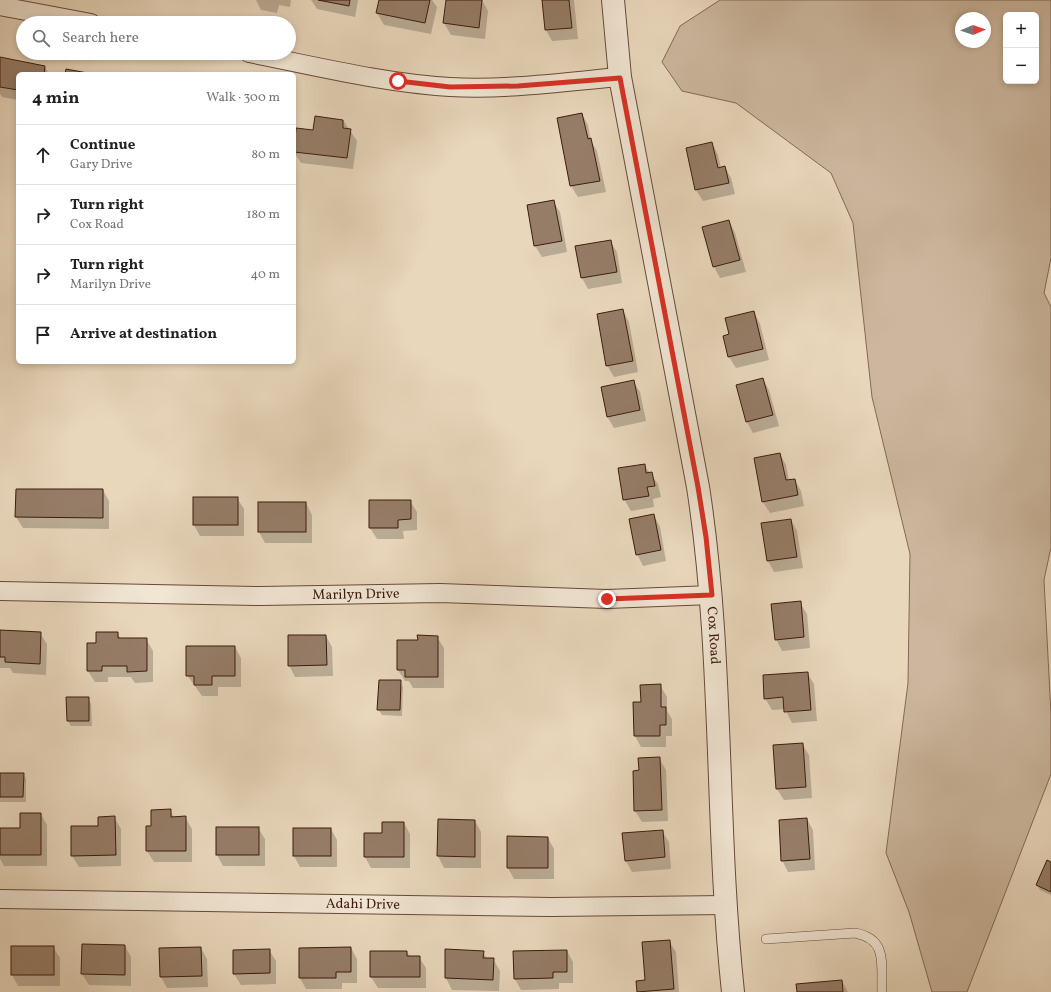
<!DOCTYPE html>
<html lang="en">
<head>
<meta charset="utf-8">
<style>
	:root { --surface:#fff; --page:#f2f2f2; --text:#202124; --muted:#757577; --line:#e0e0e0 }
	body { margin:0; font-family:Vollkorn,serif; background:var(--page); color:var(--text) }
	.controls { position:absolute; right:12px; top:12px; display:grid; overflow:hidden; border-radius:6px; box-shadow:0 2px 6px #0003 }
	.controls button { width:36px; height:36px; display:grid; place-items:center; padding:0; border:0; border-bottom:1px solid var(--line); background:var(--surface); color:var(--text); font:20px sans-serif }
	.compass { position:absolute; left:955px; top:12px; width:36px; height:36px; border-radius:50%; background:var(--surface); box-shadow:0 2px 6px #0003; rotate:88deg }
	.stop { position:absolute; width:12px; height:12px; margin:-9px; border:3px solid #d93025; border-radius:50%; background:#fff }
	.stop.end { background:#d93025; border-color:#fff; box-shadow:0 1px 4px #0008 }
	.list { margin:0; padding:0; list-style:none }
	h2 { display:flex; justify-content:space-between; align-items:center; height:52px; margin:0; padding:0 16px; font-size:17px }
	h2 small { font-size:13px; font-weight:400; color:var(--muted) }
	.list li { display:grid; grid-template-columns:26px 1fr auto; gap:12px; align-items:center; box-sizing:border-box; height:60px; padding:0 16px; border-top:1px solid var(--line) }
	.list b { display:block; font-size:15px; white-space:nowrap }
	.list p { margin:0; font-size:13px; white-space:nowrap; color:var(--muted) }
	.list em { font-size:13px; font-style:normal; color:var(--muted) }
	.icon { flex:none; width:22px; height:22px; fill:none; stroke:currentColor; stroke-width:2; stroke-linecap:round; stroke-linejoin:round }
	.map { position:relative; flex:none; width:1051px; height:992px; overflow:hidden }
	.search { position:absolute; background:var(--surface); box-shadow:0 2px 6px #0003; left:16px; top:16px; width:280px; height:44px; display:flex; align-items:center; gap:10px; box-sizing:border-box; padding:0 14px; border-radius:22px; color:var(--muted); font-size:15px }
	.panel { position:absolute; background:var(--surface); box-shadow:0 2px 6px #0003; left:16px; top:72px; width:280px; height:292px; border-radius:6px }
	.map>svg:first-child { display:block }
</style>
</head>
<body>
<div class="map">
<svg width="1051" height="992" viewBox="0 0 1051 992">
	<rect width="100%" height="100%" fill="#e9d7bc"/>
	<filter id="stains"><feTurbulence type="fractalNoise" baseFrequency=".005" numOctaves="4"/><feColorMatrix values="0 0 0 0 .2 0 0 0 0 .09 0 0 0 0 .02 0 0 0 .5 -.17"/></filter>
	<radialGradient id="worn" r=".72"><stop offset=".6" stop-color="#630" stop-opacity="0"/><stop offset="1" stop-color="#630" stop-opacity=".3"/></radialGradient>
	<path fill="#ccb79e" stroke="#846956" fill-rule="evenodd" d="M720,0H1051V258L1044,293L1051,307V547L1044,580L1051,714V774L967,992H932L909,912L886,853L908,683L910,554L872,397L853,223L831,173L736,103L682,91L662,62L680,26ZM1006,15H1036V81H1006ZM961,18H985V42H961Z"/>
	<g fill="#0003">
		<polygon points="256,0 291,0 290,7 279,5 277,13 261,10"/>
		<polygon points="311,0 358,0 355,17 317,9"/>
		<polygon points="380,0 432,0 437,7 431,34 384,25 377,13"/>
		<polygon points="447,0 482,0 488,11 485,39 451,35 444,23"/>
		<polygon points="543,0 574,0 578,39 552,41 546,30"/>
		<polygon points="0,60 45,67 49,74 18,74 18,100 2,97 0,94"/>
		<polygon points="582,114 588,125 591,141 597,151 606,192 578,197 571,186 558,119"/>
		<polygon points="343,120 357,141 353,169 301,163 294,152 314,131"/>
		<polygon points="712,143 718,155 721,168 725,167 731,178 735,194 703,201 696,190"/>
		<polygon points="553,201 560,212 567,252 542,257 535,246"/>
		<polygon points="729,221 735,233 746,272 720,278 714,267 704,228"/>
		<polygon points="610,241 617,252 622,283 588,289 582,278 576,247"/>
		<polygon points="623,310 629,322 638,372 614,377 607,365"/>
		<polygon points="754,312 760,324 769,360 736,368 729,357 724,336 730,335"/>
		<polygon points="763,379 769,390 779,426 753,433 747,422"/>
		<polygon points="633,381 640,392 646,421 614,428 607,416"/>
		<polygon points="780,454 786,465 789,481 795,480 801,491 804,506 770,513 763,502"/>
		<polygon points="644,465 658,484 661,497 653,499 654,507 631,511 624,499"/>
		<polygon points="103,490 109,501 109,529 23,528 16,517"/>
		<polygon points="194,498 237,498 244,509 244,536 200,536 194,525"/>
		<polygon points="410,501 417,512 417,530 403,531 404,539 377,539 370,528"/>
		<polygon points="306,503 312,515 312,543 265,543 259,532"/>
		<polygon points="654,515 660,527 666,561 643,566 637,554"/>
		<polygon points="791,520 797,531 803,568 774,572 768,561 762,524"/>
		<polygon points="800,603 807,614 810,648 782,651 776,639"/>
		<polygon points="0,631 40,633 47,644 46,675 13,673 10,668 0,668"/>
		<polygon points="117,633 121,639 146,639 153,651 153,682 135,683 131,677 108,677 108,682 95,682 88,671 97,644"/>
		<polygon points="326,636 332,647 333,676 295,677 289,665"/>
		<polygon points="437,637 444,648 444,688 413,688 409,681 405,681 398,670 419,641"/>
		<polygon points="235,647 241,658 241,687 218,687 218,696 202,696 187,675"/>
		<polygon points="807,673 814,684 817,721 792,723 785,709 772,710 765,698"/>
		<polygon points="400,681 403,687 402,716 382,715 378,709"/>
		<polygon points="660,685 667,697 667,711 672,719 672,736 666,736 666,747 641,747 635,736 642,703"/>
		<polygon points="88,698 91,704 92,726 71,726 68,721"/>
		<polygon points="802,744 809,755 812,798 784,800 777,789"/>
		<polygon points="659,758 666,770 668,821 642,822 635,811 640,771"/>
		<polygon points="0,774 23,774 26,779 26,802 0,802"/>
		<polygon points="170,810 174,818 185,817 192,829 192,862 154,862 147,851 152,827"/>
		<polygon points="41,814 47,825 47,866 4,866 0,859 0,829 21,829"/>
		<polygon points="114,817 121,829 121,866 79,867 72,856 99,827"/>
		<polygon points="807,819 813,830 815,870 788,872 782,860"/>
		<polygon points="439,820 475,821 481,832 481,868 444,868 438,856"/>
		<polygon points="404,823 410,834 410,868 371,868 365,857 383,834"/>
		<polygon points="258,828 265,839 265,866 223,866 217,855"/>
		<polygon points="331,829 337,840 337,867 300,867 294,856"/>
		<polygon points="662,831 669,842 671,869 632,872 626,861"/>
		<polygon points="548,838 554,849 554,879 514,879 508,868"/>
		<polygon points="1051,863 1051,895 1040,890 1037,885"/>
		<polygon points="669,941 676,952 679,992 638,992 638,982 646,981"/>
		<polygon points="125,946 131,957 131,986 89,985 82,974"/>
		<polygon points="53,947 60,958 60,986 18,986 12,975"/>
		<polygon points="201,948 207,959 208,987 167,988 161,977 160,949"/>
		<polygon points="351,948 357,959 357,983 342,983 342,989 306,989 300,978"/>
		<polygon points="269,950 276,961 276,984 241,985 234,974 234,951"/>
		<polygon points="446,950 483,952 487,959 493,959 500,971 499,991 452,990 446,978"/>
		<polygon points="567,951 573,962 573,983 559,983 559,989 521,990 515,979"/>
		<polygon points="371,952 407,952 410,957 419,957 426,968 426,988 378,988 371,977"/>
		<polygon points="842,981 848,992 798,992"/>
	</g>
	<g fill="#967d68" stroke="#3c1b0d">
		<polygon points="318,0 350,0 349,6"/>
		<polygon points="379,0 430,0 425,23 376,13"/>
		<polygon points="446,0 482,0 479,28 443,23"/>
		<polygon points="542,0 569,0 572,28 545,30"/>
		<polygon points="0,57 45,66 44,74 18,74 18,90 0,87"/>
		<polygon points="66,69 93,74 65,74"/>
		<polygon points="582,113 588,139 591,138 600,181 570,186 557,118"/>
		<polygon points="315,116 343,120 343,128 351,129 347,158 294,152 296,128 313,130"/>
		<polygon points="712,142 718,168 725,166 729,183 695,190 686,148"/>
		<polygon points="554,200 562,241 534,246 527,205"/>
		<polygon points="729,220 740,260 713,267 702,227"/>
		<polygon points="611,240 617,272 581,278 575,246"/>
		<polygon points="623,309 633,361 606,366 597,314"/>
		<polygon points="754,311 763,349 728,357 723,336 729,334 725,318"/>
		<polygon points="763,378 773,415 746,422 736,385"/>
		<polygon points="634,380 640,410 607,417 601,387"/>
		<polygon points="780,453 786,480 795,479 798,495 762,502 754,458"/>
		<polygon points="645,464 646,473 652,472 655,486 647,487 649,496 623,500 618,468"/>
		<polygon points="16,489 103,489 103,518 15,517"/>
		<rect x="193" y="497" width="45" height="28"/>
		<polygon points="369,500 411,500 411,519 398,520 398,528 369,528"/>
		<rect x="258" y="502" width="48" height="30"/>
		<polygon points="654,514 661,550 636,555 629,519"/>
		<polygon points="791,519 797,557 767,561 761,523"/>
		<polygon points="801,601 804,637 775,640 771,604"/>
		<polygon points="0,630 41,632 40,664 5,662 5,657 0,657"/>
		<polygon points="96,632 118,632 118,638 147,638 147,671 127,672 127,666 102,666 102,671 87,671 87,643 96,643"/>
		<polygon points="288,635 326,635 327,665 288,666"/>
		<polygon points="417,635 438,636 438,677 405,677 405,670 397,670 397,640 418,640"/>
		<polygon points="186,646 235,646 235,676 212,676 212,685 194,685 194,676 186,676"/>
		<polygon points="808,672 811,710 784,712 783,697 764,699 763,675"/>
		<polygon points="379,680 401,680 400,710 377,710"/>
		<polygon points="661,684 661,707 666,707 666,725 660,725 660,736 634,736 633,702 641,702 640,685"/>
		<polygon points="66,697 89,697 89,721 67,721"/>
		<polygon points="803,743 806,787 776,789 773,745"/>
		<polygon points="660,757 662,810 634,811 633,771 639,770 638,758"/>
		<polygon points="0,773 24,773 23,797 0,797"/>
		<polygon points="171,809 171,817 186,816 186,851 146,851 146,826 151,826 151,810"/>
		<polygon points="20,813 41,813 41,855 0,855 0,828 20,828"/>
		<polygon points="115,816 116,855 71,856 71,826 98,826 98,817"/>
		<polygon points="807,818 810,859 781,861 779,820"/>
		<polygon points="438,819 475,820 475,857 437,856"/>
		<polygon points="382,822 404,822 404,857 364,857 364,833 382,833"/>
		<rect x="216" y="827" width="43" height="28"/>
		<rect x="293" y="828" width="38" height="28"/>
		<polygon points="663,830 665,857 625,861 622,833"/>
		<polygon points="507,836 548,837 548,868 507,868"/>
		<polygon points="1047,860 1051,862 1051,892 1036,885"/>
		<polygon points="670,940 674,989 637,992 636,981 645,980 642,942"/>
		<polygon points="82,944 125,945 125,975 81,974"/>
		<rect x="11" y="946" width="43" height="29"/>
		<polygon points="201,947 202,976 160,977 159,948"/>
		<polygon points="351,947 351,972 336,972 336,978 299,978 299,948"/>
		<polygon points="270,949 270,973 233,974 233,950"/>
		<polygon points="445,949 484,951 483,958 494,958 493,980 445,978"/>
		<polygon points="567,950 567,972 553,972 553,978 514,979 513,951"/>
		<polygon points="370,951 407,951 407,956 420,956 420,977 370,977"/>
		<polygon points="842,980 843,992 797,992 796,984"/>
	</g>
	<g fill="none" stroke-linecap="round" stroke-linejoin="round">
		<defs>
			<path id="service" d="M766,939L855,933C888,939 881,964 882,992"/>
			<g id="minor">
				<polyline points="0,6 91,23"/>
				<path d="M249,53C315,66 383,83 450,87C507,90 564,82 620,77"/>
				<path id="s1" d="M0,591L260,596L440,593L607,599L712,595"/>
				<path id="s2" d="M0,899L551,907L726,905"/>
			</g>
			<g id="tertiary">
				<path id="s3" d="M613,0L620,77L698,487C724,654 715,824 733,992"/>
			</g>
		</defs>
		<use href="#service" stroke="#674a39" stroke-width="10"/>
		<use href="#minor" stroke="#674a39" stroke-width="20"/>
		<use href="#tertiary" stroke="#674a39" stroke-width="24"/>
		<use href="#service" stroke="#f1e5d3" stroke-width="9"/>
		<use href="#minor" stroke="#f1e5d3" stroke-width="18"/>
		<use href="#tertiary" stroke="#f1e5d3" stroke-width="22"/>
	</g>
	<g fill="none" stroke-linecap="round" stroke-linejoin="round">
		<polyline stroke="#d93025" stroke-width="5" points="398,81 450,87 518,86 620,78 698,487 706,537 712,595 607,599"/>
	</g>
	<g text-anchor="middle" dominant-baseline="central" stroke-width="3.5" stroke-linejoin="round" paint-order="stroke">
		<g font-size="14" fill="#3c1b0d" stroke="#f1e5d3">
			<text stroke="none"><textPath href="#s1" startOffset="356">Marilyn Drive</textPath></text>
			<text stroke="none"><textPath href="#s3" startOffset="644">Cox Road</textPath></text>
			<text stroke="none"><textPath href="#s2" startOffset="363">Adahi Drive</textPath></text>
		</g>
	</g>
	<rect width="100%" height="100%" filter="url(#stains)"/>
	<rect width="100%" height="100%" fill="url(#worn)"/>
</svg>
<div class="controls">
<button>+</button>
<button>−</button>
</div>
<svg class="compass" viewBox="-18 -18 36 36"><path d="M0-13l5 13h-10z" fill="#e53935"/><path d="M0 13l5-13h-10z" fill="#757577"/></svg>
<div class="stop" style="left:398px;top:81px"></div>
<div class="stop end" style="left:607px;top:599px"></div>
<div class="search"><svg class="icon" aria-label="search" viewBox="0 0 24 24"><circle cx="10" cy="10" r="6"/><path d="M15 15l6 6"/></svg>Search here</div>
<section class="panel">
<h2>4 min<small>Walk · 300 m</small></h2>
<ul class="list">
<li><svg class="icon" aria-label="ahead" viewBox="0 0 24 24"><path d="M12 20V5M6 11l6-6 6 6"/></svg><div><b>Continue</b><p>Gary Drive</p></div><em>80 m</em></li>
<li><svg class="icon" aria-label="right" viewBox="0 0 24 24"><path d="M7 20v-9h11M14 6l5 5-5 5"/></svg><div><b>Turn right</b><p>Cox Road</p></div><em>180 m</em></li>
<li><svg class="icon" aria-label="right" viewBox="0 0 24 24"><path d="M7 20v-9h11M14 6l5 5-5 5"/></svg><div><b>Turn right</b><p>Marilyn Drive</p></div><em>40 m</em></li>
<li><svg class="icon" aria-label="arrive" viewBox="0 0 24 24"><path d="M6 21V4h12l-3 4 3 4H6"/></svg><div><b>Arrive at destination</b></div></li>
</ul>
</section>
</div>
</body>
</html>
